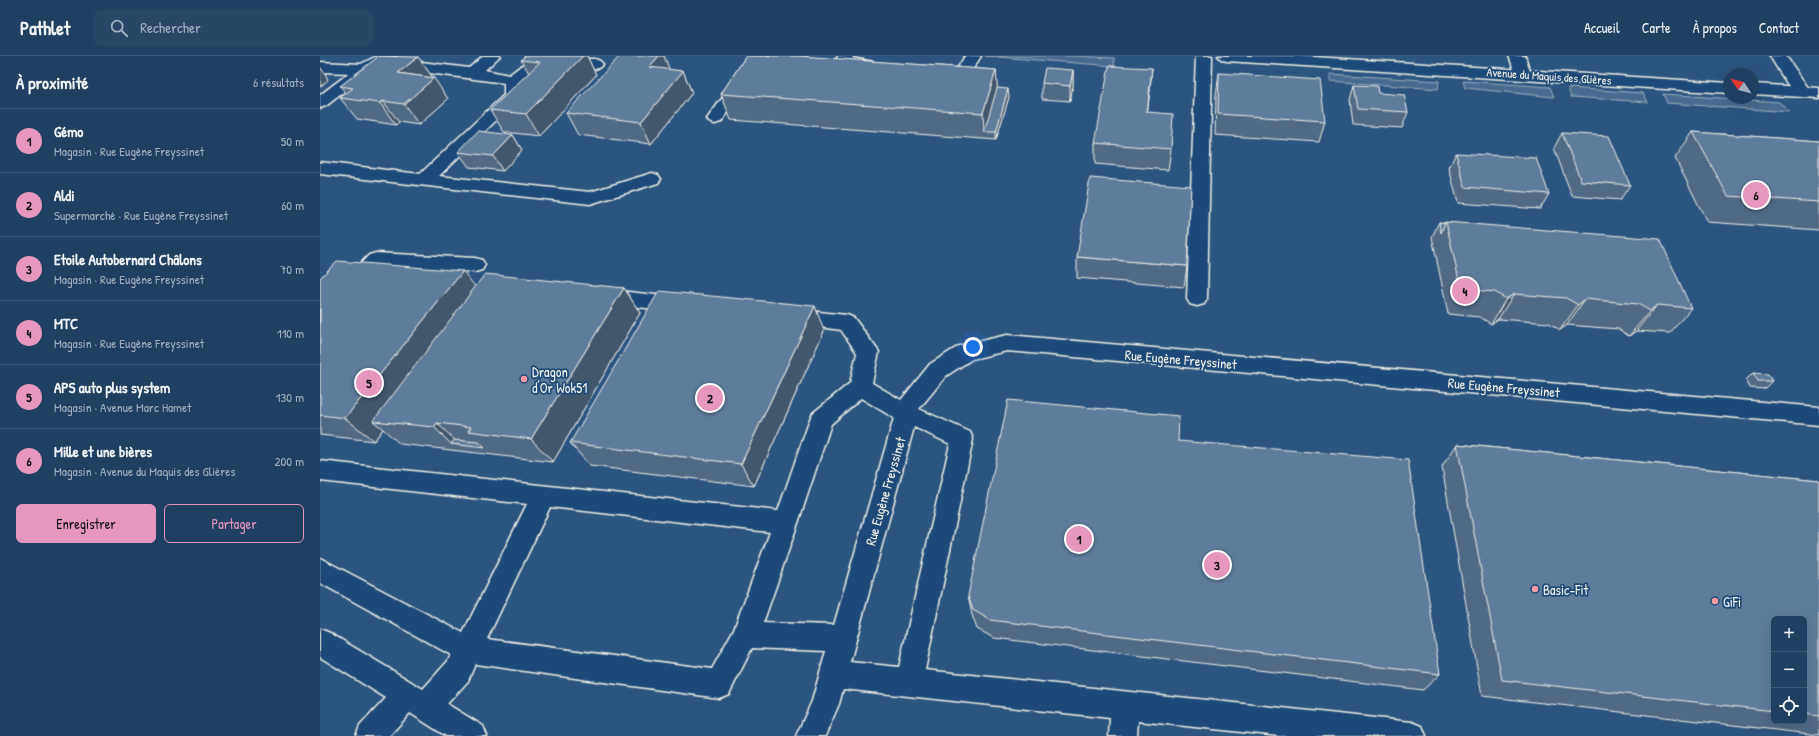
<!DOCTYPE html>
<html lang="fr">
<head>
<meta charset="utf-8">
<style>
	:root { --surface:#213f61; --page:#294667; --text:#f1f3f6; --muted:#a2afbd; --line:#3e5876; --accent:#e797bd }
	body { margin:0; font-family:"Patrick Hand",sans-serif; background:var(--page); color:var(--text) }
	.controls { position:absolute; right:12px; bottom:12px; display:grid; overflow:hidden; border-radius:6px; box-shadow:0 4px 16px #0002 }
	.controls button { width:36px; height:36px; display:grid; place-items:center; padding:0; border:0; border-bottom:1px solid var(--line); background:var(--surface); color:var(--text); font:20px sans-serif }
	.compass { position:absolute; left:1403px; top:12px; width:36px; height:36px; border-radius:50%; background:var(--surface); box-shadow:0 4px 16px #0002; rotate:305deg }
	.you { position:absolute; left:653px; top:291px; width:14px; height:14px; margin:-10px; border:3px solid #fff; border-radius:50%; background:#1a73e8; box-shadow:0 0 0 6px #1a73e833 }
	.badge { display:grid; place-items:center; width:26px; height:26px; border-radius:50%; background:var(--accent); color:#111; font-size:13px; font-weight:700 }
	.pin { position:absolute; translate:-50% -50%; border:2px solid #fff; box-shadow:0 1px 4px #0006 }
	.list { margin:0; padding:0; list-style:none }
	h2 { display:flex; justify-content:space-between; align-items:center; height:52px; margin:0; padding:0 16px; font-size:17px }
	h2 small { font-size:13px; font-weight:400; color:var(--muted) }
	.list li { display:grid; grid-template-columns:26px 1fr auto; gap:12px; align-items:center; box-sizing:border-box; height:64px; padding:0 16px; border-top:1px solid var(--line) }
	.list b { display:block; font-size:15px; white-space:nowrap }
	.list p { margin:0; font-size:13px; white-space:nowrap; color:var(--muted) }
	.list em { font-size:13px; font-style:normal; color:var(--muted) }
	.actions { display:flex; gap:8px; padding:12px 16px }
	.actions a { flex:1; padding:9px 0; border:1px solid var(--accent); border-radius:6px; text-align:center; font-size:14px; color:var(--accent) }
	.actions .main { background:var(--accent); color:#111 }
	.icon { flex:none; width:22px; height:22px; fill:none; stroke:currentColor; stroke-width:2; stroke-linecap:round; stroke-linejoin:round }
	.map { position:relative; flex:none; width:1499px; height:680px; overflow:hidden }
	header { display:flex; align-items:center; gap:24px; box-sizing:border-box; height:56px; padding:0 20px; background:var(--surface); border-bottom:1px solid var(--line) }
	header strong { font-size:19px }
	nav { display:flex; gap:22px; margin-inline-start:auto; font-size:14px }
	.search { width:280px; height:36px; background:var(--page); display:flex; align-items:center; gap:10px; box-sizing:border-box; padding:0 14px; border-radius:6px; color:var(--muted); font-size:15px }
	main { display:flex }
	aside { flex:1; background:var(--surface) }
	.map>svg:first-child { display:block }
</style>
</head>
<body>
<header>
<strong>Pathlet</strong>
<div class="search"><svg class="icon" aria-label="search" viewBox="0 0 24 24"><circle cx="10" cy="10" r="6"/><path d="M15 15l6 6"/></svg>Rechercher</div>
<nav><a>Accueil</a><a>Carte</a><a>À propos</a><a>Contact</a></nav>
</header>
<main>
<aside>
<h2>À proximité<small>6 résultats</small></h2>
<ul class="list">
<li><span class="badge">1</span><div><b>Gémo</b><p>Magasin · Rue Eugène Freyssinet</p></div><em>50 m</em></li>
<li><span class="badge">2</span><div><b>Aldi</b><p>Supermarché · Rue Eugène Freyssinet</p></div><em>60 m</em></li>
<li><span class="badge">3</span><div><b>Etoile Autobernard Châlons</b><p>Magasin · Rue Eugène Freyssinet</p></div><em>70 m</em></li>
<li><span class="badge">4</span><div><b>MTC</b><p>Magasin · Rue Eugène Freyssinet</p></div><em>110 m</em></li>
<li><span class="badge">5</span><div><b>APS auto plus system</b><p>Magasin · Avenue Marc Hamet</p></div><em>130 m</em></li>
<li><span class="badge">6</span><div><b>Mille et une bières</b><p>Magasin · Avenue du Maquis des Glières</p></div><em>200 m</em></li>
</ul>
<div class="actions"><a class="main">Enregistrer</a><a>Partager</a></div>
</aside>
<div class="map">
<svg width="1499" height="680" viewBox="0 0 1499 680">
	<rect width="100%" height="100%" fill="#2c5481"/>
	<filter id="ink" filterUnits="userSpaceOnUse"><feTurbulence type="fractalNoise" baseFrequency=".025" numOctaves="2"/><feDisplacementMap in="SourceGraphic" scale="8" xChannelSelector="R" yChannelSelector="G"/><feConvolveMatrix kernelMatrix="1 2 1 2 8 2 1 2 1" color-interpolation-filters="sRGB"/></filter>
	<g filter="url(#ink)">
		<g fill="#496b90" stroke="#9eaebc">
			<polygon points="665,0 754,0 794,2 794,10"/>
			<polygon points="1010,18 1119,25 1118,33 1010,25"/>
			<polygon points="1143,25 1230,31 1234,41 1145,32"/>
			<polygon points="1248,32 1323,37 1328,46 1251,41"/>
			<polygon points="1343,38 1459,46 1469,56 1347,47"/>
		</g>
		<g fill="none" stroke-linecap="round" stroke-linejoin="round">
			<defs>
				<g id="minor">
					<polygon points="57,0 76,0 73,3 49,16 6,50 0,52 0,39 29,17 0,16 0,6 41,8"/>
					<polygon points="163,0 180,0 165,14 189,19 209,4 214,2 275,3 280,5 283,8 280,11 275,13 218,12 200,26 200,40 198,43 119,120 270,136 332,117 338,119 341,123 338,127 270,148 0,118 0,106 100,118 184,39 184,27 101,16 96,14 93,11 96,8 101,6 149,12"/>
					<polygon points="433,0 449,0 401,66 395,68 389,66 387,63"/>
					<path d="M518,0H534L532,2L554,6L557,9L554,12C543,15 529,12 518,9L515,6Z"/>
					<path d="M645,0H661L648,21C637,24 624,22 614,19L611,16L614,13L619,11L637,13Z"/>
					<polygon points="876,0 892,0 887,243 884,248 877,250 870,248 867,243"/>
					<polygon points="1189,0 1205,0 1211,19 1209,22 1203,24 1197,22"/>
					<path d="M1450,0H1466L1491,36L1489,39C1485,40 1482,41 1479,40C1471,37 1455,8 1450,0Z"/>
					<polygon points="56,197 155,202 162,204 165,209 162,214 155,216 61,211 7,267 0,270 0,249 49,199"/>
					<polygon points="281,233 363,242 370,244 373,249 370,254 363,256 281,247 274,245 271,240 274,235"/>
					<path d="M470,253L527,259L534,262L559,296L552,327L581,344L610,308L639,290L687,279L1499,351V369L687,295L652,303L626,320L599,353L650,376L653,383L605,614L1092,666L1102,670L1106,680H959L818,665L817,680H789L790,662L523,633L519,648L505,680H476L492,645L506,595L432,592L409,638L399,642L155,608L148,625L127,648L163,670L167,680H126L90,657L69,680H36L40,670L66,642L0,601V573L10,577L103,633L128,605L131,599L0,527V502L143,577L207,448L0,425V405L458,455L490,363L493,357L530,327L537,297L521,274L463,266L460,261L463,256ZM541,342L574,362L514,569L443,567L478,467L511,368ZM594,371L630,388L579,611L530,606ZM230,451L450,476L414,573L392,613L167,583Z"/>
				</g>
				<g id="major">
					<polygon points="898,0 978,0 1409,27 1409,37 906,5 901,3"/>
					<polygon points="1433,28 1499,32 1499,42 1433,38"/>
				</g>
			</defs>
			<use href="#minor" stroke="#f4f1e8" stroke-width="3"/>
			<use href="#major" stroke="#f4f1e8" stroke-width="3"/>
			<use href="#minor" fill="#1f4a7a" fill-rule="evenodd"/>
			<use href="#major" fill="#1f4a7a" fill-rule="evenodd"/>
		</g>
		<g fill="#516a84" stroke="#f4f1e8" fill-rule="evenodd">
			<polygon points="205,0 267,0 276,19 219,80 184,76 170,54 209,17 201,4"/>
			<polygon points="344,0 349,14 363,15 372,37 331,88 258,79 246,57"/>
			<polygon points="426,0 488,0 489,1 676,14 677,32 689,41 676,84 411,64 401,38"/>
			<polygon points="98,1 128,43 99,69 79,66 76,69 37,63 20,42 26,37 20,30"/>
			<polygon points="753,14 753,29 750,45 722,43 722,27"/>
			<polygon points="899,17 1005,65 999,86 895,79 896,39"/>
			<polygon points="1034,29 1058,37 1088,56 1082,72 1033,69 1030,44"/>
			<polygon points="830,34 827,56 851,93 848,114 775,108 775,87"/>
			<polygon points="1373,76 1499,85 1499,174 1387,166 1355,102"/>
			<polygon points="1242,77 1310,129 1300,144 1252,140 1234,92"/>
			<polygon points="193,79 202,94 183,115 149,111 138,96"/>
			<polygon points="1136,97 1229,138 1220,153 1138,147 1129,112"/>
			<polygon points="1119,166 1126,167 1126,166 1371,252 1350,277 1316,275 1309,280 1298,273 1247,269 1240,274 1229,267 1178,263 1171,268 1160,261 1128,258 1112,181"/>
			<polygon points="757,201 867,210 864,231 757,222"/>
			<polygon points="0,222 155,231 304,232 320,257 233,406 80,388 63,373 54,385 0,379"/>
			<polygon points="504,275 434,430 270,410 250,387"/>
			<polygon points="1433,317 1452,325 1444,333 1430,332 1426,324"/>
			<path d="M1137,388L1499,424V679L1162,640L1122,411ZM1454,563H1484V665H1454Z"/>
			<polygon points="648,540 1120,618 1103,634 674,582 657,573 652,559"/>
		</g>
		<g fill="#42566c" stroke="#f4f1e8">
			<polygon points="263,0 267,0 276,19 219,80 206,58"/>
			<polygon points="339,0 344,0 351,17 329,11"/>
			<polygon points="98,1 113,22 78,17"/>
			<polygon points="0,11 6,19 8,24 0,31"/>
			<polygon points="832,12 830,34 825,77 827,56"/>
			<polygon points="676,14 678,40 664,76 663,57"/>
			<polygon points="753,14 753,29 750,45 750,30"/>
			<polygon points="363,15 372,37 331,88 321,66"/>
			<polygon points="114,22 128,43 99,69 84,48"/>
			<polygon points="688,33 689,41 676,84 676,76"/>
			<polygon points="63,45 79,66 76,69 60,47"/>
			<polygon points="193,79 202,94 183,115 173,100"/>
			<polygon points="143,215 163,241 53,365 63,373 54,385 25,362"/>
			<polygon points="304,232 320,257 233,406 211,383"/>
			<polygon points="1194,238 1178,263 1171,268 1186,243"/>
			<polygon points="1265,243 1247,269 1240,274 1258,249"/>
			<polygon points="1337,249 1316,275 1309,280 1330,255"/>
			<polygon points="495,250 504,275 434,430 421,408"/>
			<polygon points="117,367 140,389 131,388 114,371"/>
		</g>
		<g fill="#5e7b9a" stroke="#f4f1e8">
			<polygon points="59,0 98,1 78,17 114,22 84,48 63,45 60,47 20,42 33,32 20,30"/>
			<polygon points="205,0 263,0 206,58 170,54 220,6 201,4"/>
			<polygon points="300,0 339,0 329,11 363,15 321,66 246,57"/>
			<polygon points="426,0 480,0 676,14 663,57 401,38"/>
			<polygon points="789,10 832,12 827,56 853,58 851,93 775,87"/>
			<polygon points="725,12 753,14 750,30 722,27"/>
			<polygon points="899,17 1000,24 1005,65 898,58"/>
			<polygon points="1034,29 1057,30 1058,37 1084,39 1088,56 1038,53"/>
			<polygon points="677,32 688,33 676,76 664,76"/>
			<polygon points="158,75 193,79 173,100 138,96"/>
			<polygon points="1373,76 1499,85 1499,146 1408,140"/>
			<polygon points="1242,77 1289,80 1310,129 1261,125"/>
			<polygon points="1136,97 1216,102 1229,138 1145,131"/>
			<polygon points="770,122 871,130 867,210 757,201"/>
			<polygon points="1119,166 1125,167 1121,177"/>
			<polygon points="1126,166 1340,183 1371,252 1337,249 1330,255 1318,248 1265,243 1258,249 1246,242 1194,238 1186,243 1175,236 1141,233"/>
			<polygon points="17,205 143,215 25,362 0,359 0,222"/>
			<polygon points="165,218 304,232 211,383 148,375 151,371 117,367 114,371 53,365"/>
			<polygon points="339,235 495,250 421,408 250,387"/>
			<polygon points="1433,317 1448,318 1452,325 1438,325"/>
			<polygon points="688,344 859,360 858,385 1088,404 1120,618 670,564 653,554 648,540"/>
			<polygon points="134,384 159,386 165,392 131,388"/>
			<polygon points="1137,388 1499,424 1499,660 1484,658 1484,563 1454,563 1454,655 1182,624"/>
		</g>
	</g>
	<g fill="#ff9aa2" stroke="#1f4a7a" stroke-width="1.5">
		<circle cx="204" cy="323" r="4"/>
		<circle cx="1215" cy="533" r="4"/>
		<circle cx="1395" cy="545" r="4"/>
	</g>
	<g text-anchor="middle" dominant-baseline="central" stroke-width="3.5" stroke-linejoin="round" paint-order="stroke">
		<g font-size="12" fill="#f4f1e8" stroke="#1f4a7a">
			<text transform="translate(1229 20) rotate(4)">Avenue du Maquis des Glières</text>
		</g>
		<g font-size="14" fill="#f4f1e8" stroke="#1f4a7a">
			<text transform="translate(861 303) rotate(5)">Rue Eugène Freyssinet</text>
			<text transform="translate(1184 331) rotate(5)">Rue Eugène Freyssinet</text>
			<text transform="translate(565 435) rotate(-74)">Rue Eugène Freyssinet</text>
		</g>
		<g font-size="14" fill="#f4f1e8" stroke="#1f4a7a" text-anchor="start">
			<text x="212" y="315">Dragon<tspan x="212" dy="16">d'Or Wok51</tspan></text>
			<text x="1223" y="533">Basic-Fit</text>
			<text x="1403" y="545">GiFi</text>
		</g>
	</g>
</svg>
<div class="controls">
<button>+</button>
<button>−</button>
<button><svg class="icon" aria-label="locate" viewBox="0 0 24 24"><circle cx="12" cy="12" r="6"/><path d="M12 2v4M12 18v4M2 12h4M18 12h4"/></svg></button>
</div>
<svg class="compass" viewBox="-18 -18 36 36"><path d="M0-13l5 13h-10z" fill="#e53935"/><path d="M0 13l5-13h-10z" fill="#a2afbd"/></svg>
<div class="you"></div>
<div class="pin badge" style="left:759px;top:483px">1</div>
<div class="pin badge" style="left:390px;top:342px">2</div>
<div class="pin badge" style="left:897px;top:509px">3</div>
<div class="pin badge" style="left:1145px;top:235px">4</div>
<div class="pin badge" style="left:49px;top:327px">5</div>
<div class="pin badge" style="left:1436px;top:139px">6</div>
</div>
</main>
</body>
</html>
